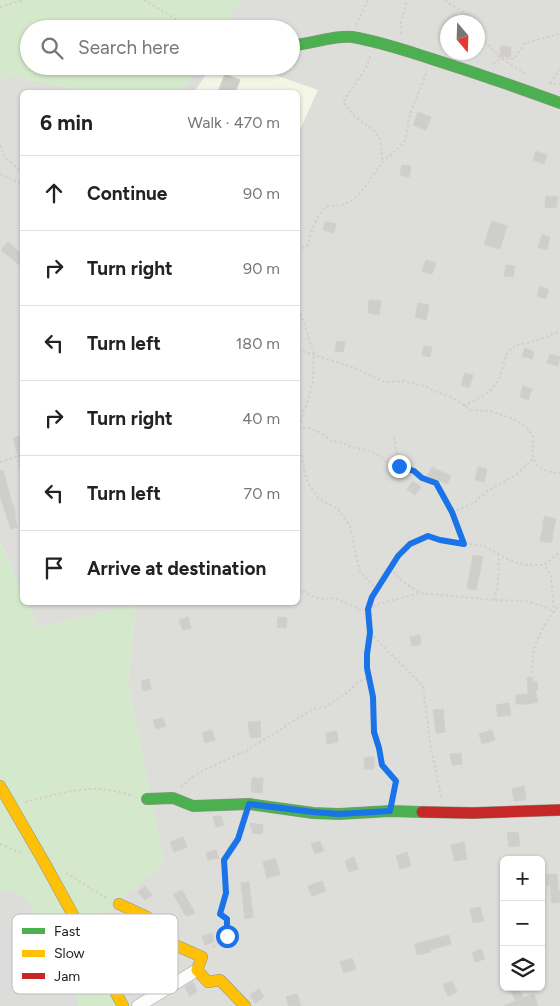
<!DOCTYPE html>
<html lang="en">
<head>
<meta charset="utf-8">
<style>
	:root { --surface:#fff; --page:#f6f6f6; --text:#222; --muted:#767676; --line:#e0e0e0 }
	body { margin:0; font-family:Figtree,sans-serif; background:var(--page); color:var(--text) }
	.controls { position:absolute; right:15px; bottom:15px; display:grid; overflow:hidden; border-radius:8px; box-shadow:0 1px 4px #0004 }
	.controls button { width:45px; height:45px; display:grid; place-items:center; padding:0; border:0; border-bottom:1px solid var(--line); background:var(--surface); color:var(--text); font:25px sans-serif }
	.compass { position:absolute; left:440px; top:15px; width:45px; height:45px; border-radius:50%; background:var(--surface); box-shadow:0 1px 4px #0004; rotate:161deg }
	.stop { position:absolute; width:15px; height:15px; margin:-11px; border:4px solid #1a73e8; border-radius:50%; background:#fff }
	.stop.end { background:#1a73e8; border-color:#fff; box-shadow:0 1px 5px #0008 }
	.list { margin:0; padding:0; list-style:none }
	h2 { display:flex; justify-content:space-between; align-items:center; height:65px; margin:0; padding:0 20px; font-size:21px }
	h2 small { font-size:16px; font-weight:400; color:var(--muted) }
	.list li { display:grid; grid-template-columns:32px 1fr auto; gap:15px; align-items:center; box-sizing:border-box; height:75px; padding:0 20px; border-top:1px solid var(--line) }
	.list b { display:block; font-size:19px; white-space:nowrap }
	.list em { font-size:16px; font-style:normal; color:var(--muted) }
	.icon { flex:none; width:28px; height:28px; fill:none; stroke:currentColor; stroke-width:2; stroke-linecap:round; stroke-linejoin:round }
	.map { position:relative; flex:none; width:560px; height:1006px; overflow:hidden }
	.search { position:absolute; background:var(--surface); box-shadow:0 1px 4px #0004; left:20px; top:20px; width:280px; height:55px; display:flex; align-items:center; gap:12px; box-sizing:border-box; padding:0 18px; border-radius:28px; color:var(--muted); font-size:19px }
	.panel { position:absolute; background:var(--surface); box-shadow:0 1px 4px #0004; left:20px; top:90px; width:280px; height:515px; border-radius:8px }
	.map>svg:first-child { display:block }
</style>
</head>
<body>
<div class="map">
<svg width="560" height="1006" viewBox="0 0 560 1006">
	<rect width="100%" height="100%" fill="#eeeee9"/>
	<g fill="#ddddda" fill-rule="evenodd">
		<path d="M240,0H560V1006H127L87,928L164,863L128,682L136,604L38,628L27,603L298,602V92H182L198,66H291V29H222ZM448,22H478V52H448ZM504,860H541V987H504Z"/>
		<polygon points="12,76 87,92 22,92 22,592 0,541 0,80"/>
	</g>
	<polygon fill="#f3f6e6" points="212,66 250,66 318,90 298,134 298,92 194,92"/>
	<g fill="#d4e9cb">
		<polygon points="0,0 240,0 222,29 29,29 29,66 198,66 182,92 87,92 12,76 0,80"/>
		<polygon points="0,542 22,592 22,602 27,603 38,628 136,604 128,682 164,863 87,928 127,1006 10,1006 0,989"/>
	</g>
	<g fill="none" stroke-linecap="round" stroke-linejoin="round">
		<polyline stroke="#dcdcda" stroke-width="72" points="0,926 41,1006"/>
	</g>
	<g fill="#cfceca" stroke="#d1d0cb">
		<polygon points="501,46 511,47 510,57 500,56"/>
		<polygon points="225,74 240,80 235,92 218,92"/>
		<polygon points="418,112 431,117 426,130 413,125"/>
		<polygon points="536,151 547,155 544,164 533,160"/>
		<polygon points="402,165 411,166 409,177 400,175"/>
		<polygon points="546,196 558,197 556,208 545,207"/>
		<polygon points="492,221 507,226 500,249 484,244"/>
		<polygon points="325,222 336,224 334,233 323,230"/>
		<polygon points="542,235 550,237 547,250 538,247"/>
		<polygon points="8,242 22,254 22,267 1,250"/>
		<polygon points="426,260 436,263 432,274 422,271"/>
		<polygon points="506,265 515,266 513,277 504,276"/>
		<polygon points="540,286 549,290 545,299 537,296"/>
		<polygon points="369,300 381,301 379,315 368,313"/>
		<polygon points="418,303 429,305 426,320 415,317"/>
		<polygon points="337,341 345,342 343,352 335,351"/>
		<polygon points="424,346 432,347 430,357 422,355"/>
		<polygon points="525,348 534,352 532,359 522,356"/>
		<polygon points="550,354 560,357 558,366 547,363"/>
		<polygon points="465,373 473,375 469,388 461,385"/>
		<polygon points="523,386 532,389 528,400 520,397"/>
		<polygon points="22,435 22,464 20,464 13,438"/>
		<polygon points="432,467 451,476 447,484 427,476"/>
		<polygon points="478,467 487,469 484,482 475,480"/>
		<polygon points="3,470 12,504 13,504 16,515 14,515 17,527 11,529 0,496 0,471"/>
		<polygon points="413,481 421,487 415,495 407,489"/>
		<polygon points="545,516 556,519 552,535 553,535 551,543 540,541 544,524 542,524"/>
		<polygon points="473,555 483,557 476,590 467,588"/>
		<polygon points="188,617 191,628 183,630 179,620"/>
		<polygon points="278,617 287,618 286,628 277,627"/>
		<polygon points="420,635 421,644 412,646 410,637"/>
		<polygon points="532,677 533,682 537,682 538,690 535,690 538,702 529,704 516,704 516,695 528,694 527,678"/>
		<polygon points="149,679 151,689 143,691 141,681"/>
		<polygon points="509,703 511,715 498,717 496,705"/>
		<polygon points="443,709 445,732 436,733 433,710"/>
		<polygon points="163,718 166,726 156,729 153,720"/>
		<polygon points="260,721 261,737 250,738 248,722"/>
		<polygon points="212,730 215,740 205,743 202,733"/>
		<polygon points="492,730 495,740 482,744 479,734"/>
		<polygon points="337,731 338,742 327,744 326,733"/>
		<polygon points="461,753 462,764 452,765 450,754"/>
		<polygon points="365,757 374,757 374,769 364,769"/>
		<polygon points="252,778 263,778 262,793 251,792"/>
		<polygon points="524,786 526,800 514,801 512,789"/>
		<polygon points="218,816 221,816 224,825 216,827 213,817"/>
		<polygon points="250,823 263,825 262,834 253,833"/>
		<polygon points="518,832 520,846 509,847 507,833"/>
		<polygon points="183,837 187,847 174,852 170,842"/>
		<polygon points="320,841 324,851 315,854 311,844"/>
		<polygon points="464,842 467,859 454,861 451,845"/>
		<polygon points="216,850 219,858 208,860 206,853"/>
		<polygon points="407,852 411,866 400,869 396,856"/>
		<polygon points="354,857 358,869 349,872 345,861"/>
		<polygon points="275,858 280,874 267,878 263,862"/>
		<polygon points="557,874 558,891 560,891 560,902 552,903 550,885 547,886 546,875"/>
		<polygon points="322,881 326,891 312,896 308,886"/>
		<polygon points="249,882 253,917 245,919 241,883"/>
		<polygon points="145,886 152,895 145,900 138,892"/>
		<polygon points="182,890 195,913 186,916 173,894"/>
		<polygon points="480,907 484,921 473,923 470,909"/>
		<polygon points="212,933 214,942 205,945 202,936"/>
		<polygon points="449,935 451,944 430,950 431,952 417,955 415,944"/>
		<polygon points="481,949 485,959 475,962 472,953"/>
		<polygon points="352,958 356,969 344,973 340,962"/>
		<polygon points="452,981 457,992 448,996 443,985"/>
		<polygon points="193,982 197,992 190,996 185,987"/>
		<polygon points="508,987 519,987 523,998 534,994 538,1006 505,1006 505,1005 516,1001"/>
		<polygon points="259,989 264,997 255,1003 250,995"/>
		<polygon points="297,994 301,1006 289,1006 286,997"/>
	</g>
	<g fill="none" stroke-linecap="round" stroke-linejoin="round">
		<defs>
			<polyline id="street" points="138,1006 197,970"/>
			<g id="fast">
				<path d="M291,45C311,45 331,35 352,37C378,41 404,50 429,58C473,72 517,87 560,103"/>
				<polyline points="147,799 173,798 193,806 249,804 313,813 339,814 390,811 422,812"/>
			</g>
			<g id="slow">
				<polyline points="0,786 44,862 123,1006"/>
				<polyline points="119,904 147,917 157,937 202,957 197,970 208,982 220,980 245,1006"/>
			</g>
			<polyline id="jam" points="422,812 473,813 560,810"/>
		</defs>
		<use href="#street" stroke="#c5c5c3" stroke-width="14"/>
		<use href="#fast" stroke="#909782" stroke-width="12"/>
		<use href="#slow" stroke="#909782" stroke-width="12"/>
		<use href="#jam" stroke="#909782" stroke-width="12"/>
		<g stroke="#d6cdc9" stroke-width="2" stroke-dasharray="2.5 2.5" stroke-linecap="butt">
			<polyline points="144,0 189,27 197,29"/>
			<path d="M445,0C454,8 466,12 474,22"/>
			<polyline points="0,7 23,0"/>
			<polyline points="356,25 368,0"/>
			<polyline points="478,28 482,39 501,58 527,75"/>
			<path d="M401,34C399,21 405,12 407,0"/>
			<path d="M370,56C366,74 351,87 343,103L355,116L375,131L380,140L383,162"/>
			<polyline points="493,64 501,58 514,59 525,43 560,34"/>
			<polyline points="549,83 560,84"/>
			<polyline points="550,83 560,70"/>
			<polyline points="0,145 5,157 22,173"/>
			<polyline points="560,149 560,148"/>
			<polyline points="0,174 22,184"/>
			<path d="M298,251L308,245C310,235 318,208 329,206C337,205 343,206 351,201C365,191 372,174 383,162C389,155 397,151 403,143C408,136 407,126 409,118C414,102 422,87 427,70"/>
			<polyline points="298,309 304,323 314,354 313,381 308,400 298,427"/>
			<path d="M298,350L352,367L384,382L402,381L425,386L432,390L453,398L471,410L490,411L511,418L521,423L528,429L534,438C529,460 536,472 560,473"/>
			<path d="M464,406C475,400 489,394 496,384C504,373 502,357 512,348C518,343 527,344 534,341C543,339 551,334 560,331"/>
			<polyline points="298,427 308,428 319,432 332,441 344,443 351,447 371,451 382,457 386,462 415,471 422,478 436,483 452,512 463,544"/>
			<polyline points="394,437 399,466"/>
			<polyline points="298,452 302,455 305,474 309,485 319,499 338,509 350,526 360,572 377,589"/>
			<polyline points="0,462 16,457 22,474"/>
			<polyline points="452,512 474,503 487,491 516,475 533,459"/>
			<polyline points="390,568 401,580 420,593"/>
			<polyline points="298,591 303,591 316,598 324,599 335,598 361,610 368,609 379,604 420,593 494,600 525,601 540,605 554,612 551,575 544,565"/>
			<path d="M494,600C498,584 500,570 498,553"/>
			<polyline points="370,633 423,686 430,743 441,797"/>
			<path d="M532,673C533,665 532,656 534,649C538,635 549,616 560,605"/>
			<polyline points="181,787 191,778 206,769 248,750 266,738 274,734 284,727 313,709 325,707 348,692 358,682 369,677"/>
			<polyline points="393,796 396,781 382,765 379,748 374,732 373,697 367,668 367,654 370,633 368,609 372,597 397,556 410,544 428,536 440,540 484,546 507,559 515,562 525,565 544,565 560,552"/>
			<path d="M25,802C48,797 74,788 98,789C110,789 122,793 133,796"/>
			<polyline points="0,844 23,854"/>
			<path d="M66,873C80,881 93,891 107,898"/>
			<polyline points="213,947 227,936 227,919 220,914 225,893 224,860 238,839 245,817"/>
		</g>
		<use href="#street" stroke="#fcfcfc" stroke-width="12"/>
		<use href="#fast" stroke="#4caf50" stroke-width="11"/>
		<use href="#slow" stroke="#ffc107" stroke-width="11"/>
		<use href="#jam" stroke="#c62828" stroke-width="11"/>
	</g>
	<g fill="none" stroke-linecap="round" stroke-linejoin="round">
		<polyline stroke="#1a73e8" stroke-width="6" points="227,936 227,919 220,914 226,893 224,860 238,839 249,804 313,812 339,814 390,811 396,781 382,765 379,748 374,732 373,697 367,668 367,654 370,633 368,609 372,597 398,556 410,544 428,536 440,540 464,544 452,512 436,483 422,478 414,471 399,466"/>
	</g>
	<rect x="12" y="914" width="166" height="80" rx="8" fill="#fff" stroke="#bcbcbc" stroke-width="1"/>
	<rect x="22" y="928" width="23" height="6" fill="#4caf50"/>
	<rect x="22" y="950" width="23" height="7" fill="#ffc107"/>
	<rect x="22" y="973" width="23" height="6" fill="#c62828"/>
	<g font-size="14" fill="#202020">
		<text x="54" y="936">Fast</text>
		<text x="54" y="958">Slow</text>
		<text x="54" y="981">Jam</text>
	</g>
</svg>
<div class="controls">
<button>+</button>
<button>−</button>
<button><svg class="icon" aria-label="layers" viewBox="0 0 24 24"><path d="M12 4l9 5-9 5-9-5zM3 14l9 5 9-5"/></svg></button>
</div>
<svg class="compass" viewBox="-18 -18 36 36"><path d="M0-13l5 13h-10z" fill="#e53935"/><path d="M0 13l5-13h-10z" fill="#767676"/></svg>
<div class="stop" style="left:227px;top:936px"></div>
<div class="stop end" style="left:399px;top:466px"></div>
<div class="search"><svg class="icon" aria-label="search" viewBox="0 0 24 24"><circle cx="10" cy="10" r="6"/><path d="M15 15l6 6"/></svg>Search here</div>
<section class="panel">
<h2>6 min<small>Walk · 470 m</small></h2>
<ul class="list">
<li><svg class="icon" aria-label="ahead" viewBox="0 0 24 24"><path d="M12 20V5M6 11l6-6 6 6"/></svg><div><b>Continue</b></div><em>90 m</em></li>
<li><svg class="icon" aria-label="right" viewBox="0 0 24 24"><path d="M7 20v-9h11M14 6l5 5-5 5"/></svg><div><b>Turn right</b></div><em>90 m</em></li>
<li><svg class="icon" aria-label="left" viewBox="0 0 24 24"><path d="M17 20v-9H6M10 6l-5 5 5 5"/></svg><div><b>Turn left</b></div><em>180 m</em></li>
<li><svg class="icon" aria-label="right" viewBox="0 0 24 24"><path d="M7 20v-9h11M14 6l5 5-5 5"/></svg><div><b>Turn right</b></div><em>40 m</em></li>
<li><svg class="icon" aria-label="left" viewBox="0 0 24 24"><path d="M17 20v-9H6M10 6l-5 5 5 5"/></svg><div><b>Turn left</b></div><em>70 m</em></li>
<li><svg class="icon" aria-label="arrive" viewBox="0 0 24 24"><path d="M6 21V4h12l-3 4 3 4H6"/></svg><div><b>Arrive at destination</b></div></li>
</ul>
</section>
</div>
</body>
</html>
